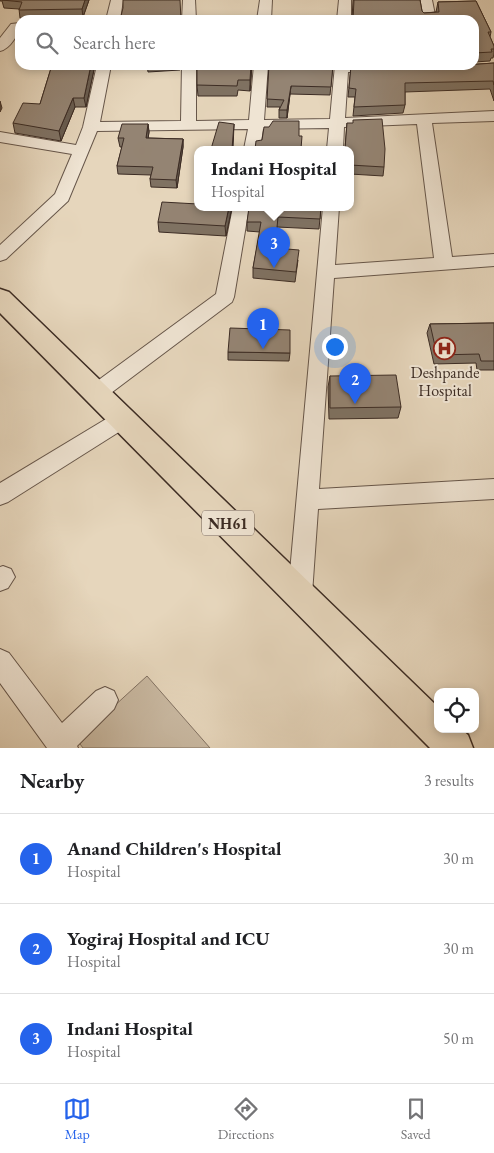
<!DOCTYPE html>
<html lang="en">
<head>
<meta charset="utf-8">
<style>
	:root { --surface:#fff; --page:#f2f2f2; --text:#202124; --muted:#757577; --line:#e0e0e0; --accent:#2563eb }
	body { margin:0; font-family:"EB Garamond",serif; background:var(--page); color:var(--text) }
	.controls { position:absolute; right:15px; bottom:15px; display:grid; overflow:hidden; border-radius:10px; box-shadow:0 2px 8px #0003 }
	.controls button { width:45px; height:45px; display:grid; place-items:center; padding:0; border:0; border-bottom:1px solid var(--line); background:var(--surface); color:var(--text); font:25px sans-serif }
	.you { position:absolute; left:334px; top:346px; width:18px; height:18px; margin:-12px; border:4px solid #fff; border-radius:50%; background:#1a73e8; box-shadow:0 0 0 8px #1a73e833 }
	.badge { display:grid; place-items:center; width:32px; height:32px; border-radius:50%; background:var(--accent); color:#fff; font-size:16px; font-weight:700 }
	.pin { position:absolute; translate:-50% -41px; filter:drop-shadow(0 1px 2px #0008) }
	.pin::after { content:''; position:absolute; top:26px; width:18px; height:15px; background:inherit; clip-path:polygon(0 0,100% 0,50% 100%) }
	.popup { position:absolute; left:194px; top:146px; width:160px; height:65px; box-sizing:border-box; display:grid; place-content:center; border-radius:10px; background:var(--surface); filter:drop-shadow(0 1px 4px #0005); font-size:16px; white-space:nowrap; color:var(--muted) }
	.popup b { font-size:19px; color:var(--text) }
	.popup::after { content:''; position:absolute; left:50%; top:100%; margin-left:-10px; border:10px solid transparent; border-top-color:var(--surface) }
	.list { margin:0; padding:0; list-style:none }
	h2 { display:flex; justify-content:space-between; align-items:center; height:65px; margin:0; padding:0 20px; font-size:21px }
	h2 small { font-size:16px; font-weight:400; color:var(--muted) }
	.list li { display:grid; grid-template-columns:32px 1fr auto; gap:15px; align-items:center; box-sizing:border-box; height:90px; padding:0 20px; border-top:1px solid var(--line) }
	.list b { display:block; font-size:19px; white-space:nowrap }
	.list p { margin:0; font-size:16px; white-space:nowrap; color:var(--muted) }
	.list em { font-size:16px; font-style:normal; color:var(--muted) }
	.icon { flex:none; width:28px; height:28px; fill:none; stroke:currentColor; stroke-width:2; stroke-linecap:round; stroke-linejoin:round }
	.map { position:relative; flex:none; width:494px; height:748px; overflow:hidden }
	.search { position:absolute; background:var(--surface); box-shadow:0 2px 8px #0003; left:15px; right:15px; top:15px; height:55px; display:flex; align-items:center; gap:12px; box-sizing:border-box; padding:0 18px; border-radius:15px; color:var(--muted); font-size:19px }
	.sheet { height:335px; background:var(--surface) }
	nav { display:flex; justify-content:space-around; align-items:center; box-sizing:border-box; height:70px; border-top:1px solid var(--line); background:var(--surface); font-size:14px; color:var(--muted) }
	nav a { display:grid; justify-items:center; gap:2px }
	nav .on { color:var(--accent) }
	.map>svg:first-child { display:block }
</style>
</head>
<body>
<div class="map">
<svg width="494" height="748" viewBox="0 0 494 748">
	<rect width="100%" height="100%" fill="#e6d6bc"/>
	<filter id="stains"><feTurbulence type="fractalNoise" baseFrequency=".004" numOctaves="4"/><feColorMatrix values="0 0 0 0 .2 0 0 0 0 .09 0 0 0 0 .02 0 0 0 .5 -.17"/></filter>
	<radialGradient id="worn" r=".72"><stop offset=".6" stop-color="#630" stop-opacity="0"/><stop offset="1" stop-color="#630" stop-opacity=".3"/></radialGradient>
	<polygon fill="#c9b9a2" stroke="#827263" points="147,676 210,748 83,748 77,740"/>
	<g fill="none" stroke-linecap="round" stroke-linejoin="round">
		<defs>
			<g id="minor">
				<polygon points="111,0 123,0 120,20 106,20"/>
				<polygon points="183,0 195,0 196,20 182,20"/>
				<polygon points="260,0 272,0 271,20 257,20"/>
				<polygon points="339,0 351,0 351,20 337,20"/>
				<polygon points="420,0 432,0 436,20 422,20"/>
				<path d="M20,23C20,33 10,49 0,51V38L11,24Z"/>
				<polygon points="97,65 111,65 100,122 181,121 182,65 196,65 196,121 249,120 254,65 268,65 264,120 330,119 335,65 378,65 384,69 382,72 348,72 345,118 494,111 494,121 432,123 452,257 494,254 494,266 334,278 319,489 494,479 494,499 318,509 312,594 309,602 300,606 291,602 288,594 323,207 339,207 335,265 434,258 417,124 344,127 343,149 327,149 329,128 263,129 260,149 244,149 248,129 97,131 68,201 6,259 0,261 0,245 55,194 72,154 0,142 0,132 76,145 83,127"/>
				<polygon points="233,207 249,207 234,297 232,302 103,399 96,401 89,399 86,393 89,387 216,294"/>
				<polygon points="123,410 130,413 133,419 130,425 8,502 0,505 0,483 116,413"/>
				<polygon points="3,566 11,569 15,577 8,588 0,591 0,567"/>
				<polygon points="0,649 9,653 62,723 96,691 105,687 114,691 118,700 114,709 77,746 78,748 47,748 0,683"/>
			</g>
			<polygon id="major" points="0,289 9,292 438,707 438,729 461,729 468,735 473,748 430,748 0,313"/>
		</defs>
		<use href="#minor" stroke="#66564a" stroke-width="2"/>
		<use href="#major" stroke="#3c2c24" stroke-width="3"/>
		<use href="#minor" fill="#efe4d3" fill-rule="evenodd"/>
		<use href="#major" fill="#e6d6bc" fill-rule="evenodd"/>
	</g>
	<g fill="#7f7263" stroke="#3c2c24">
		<polygon points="0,0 89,0 83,17 20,18 19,9 4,8 2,1 0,1"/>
		<polygon points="353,0 420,0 422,11 424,13 436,12 438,2 476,1 491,32 490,37 494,46 494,54 493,58 491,58 490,61 474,62 474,20 352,20"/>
		<polygon points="494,63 494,101 490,89 405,92 405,105 403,113 353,116 355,97 348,97 351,66 437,67"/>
		<polygon points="52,65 95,65 86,107 75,107 61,141 15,133 13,123 40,104"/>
		<polygon points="147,65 181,65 180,70 148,72"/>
		<polygon points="252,65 250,91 238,90 237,96 198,96 197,85 233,69"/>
		<polygon points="269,65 333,65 330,95 290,94 287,118 279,118 279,110 280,107 267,107"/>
		<polygon points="347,123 384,167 383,176 350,174 350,149 345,149"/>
		<polygon points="148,124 149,132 148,138 183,139 183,147 177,188 151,187 150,179 151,175 118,174 117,166 122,147 120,147 118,138"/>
		<polygon points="198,207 232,207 226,236 159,232 158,222"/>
		<polygon points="321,207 319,229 277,227 276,248 298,260 295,282 253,278 253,268 260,232 247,231 247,222"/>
		<polygon points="494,323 494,370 477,370 476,363 434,364 427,333 430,324"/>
		<polygon points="228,352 290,353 289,361 228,360"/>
		<polygon points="330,376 401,407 398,418 329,419 328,387"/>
	</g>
	<g fill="#685c50" stroke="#3c2c24">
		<polygon points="85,0 89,0 83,17 82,9"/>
		<polygon points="91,65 95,65 86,107 84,98"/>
		<polygon points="251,65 252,65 250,91 250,80"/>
		<polygon points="291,86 287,118 287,110"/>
		<polygon points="73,98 75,107 61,141 59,131"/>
		<polygon points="0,101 2,108 0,112"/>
		<polygon points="148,124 149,132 147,146 146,138"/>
		<polygon points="234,124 233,149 232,149"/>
		<polygon points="183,139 183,147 177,188 176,180"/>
		<polygon points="229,207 232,207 226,236 225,226"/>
	</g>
	<g fill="#948473" stroke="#3c2c24">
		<polygon points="2,0 85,0 82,9 19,10 22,2"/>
		<polygon points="123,0 180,0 181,20 120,20 123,8"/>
		<polygon points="354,0 420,0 422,11 424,13 439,12 438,2 476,1 491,32 488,32 494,46 494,49 491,49 492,52 474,53 474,20 353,20"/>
		<polygon points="494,63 494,85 493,81 405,83 405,105 354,107 356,89 349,88 351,66 437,67"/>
		<polygon points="52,65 91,65 84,98 73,98 59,131 13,123 23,103 40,104"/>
		<polygon points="233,65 251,65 250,80 238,80 237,86 197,85 197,69 233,69"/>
		<polygon points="269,65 333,65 331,87 291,86 287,110 279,110 284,100 267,99"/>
		<polygon points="382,119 385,149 384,167 350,165 350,149 345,149 347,123 353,123 353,120"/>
		<polygon points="273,121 299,121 299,136 302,136 301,149 255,149 256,141 262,140 264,127 269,127"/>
		<polygon points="219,122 234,124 232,149 211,149"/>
		<polygon points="122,124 148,124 146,138 183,139 176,180 150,179 153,167 117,166 124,138 118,138"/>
		<polygon points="162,202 198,204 198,207 229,207 225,226 158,222"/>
		<polygon points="249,207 321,207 320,219 278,217 275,248 299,250 296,272 253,268 261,222 247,222"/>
		<polygon points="494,323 494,361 481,361 479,354 437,355 430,324"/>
		<polygon points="230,328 290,330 290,353 228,352"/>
		<polygon points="396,375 401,407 330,408 330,376"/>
	</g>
	<defs>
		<symbol id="hospital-ring" viewBox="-11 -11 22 22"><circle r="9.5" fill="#efe4d3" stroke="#8f2418" stroke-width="1.5"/><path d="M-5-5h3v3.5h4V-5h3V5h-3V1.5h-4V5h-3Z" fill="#8f2418"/></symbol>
	</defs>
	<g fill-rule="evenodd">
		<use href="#hospital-ring" x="432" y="336" width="25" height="25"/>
	</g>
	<g text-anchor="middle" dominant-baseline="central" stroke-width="4" stroke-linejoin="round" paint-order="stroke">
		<rect fill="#efe4d3" stroke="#726358" stroke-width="1" x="202" y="510.5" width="52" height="25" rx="4"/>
		<g font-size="15" font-weight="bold" fill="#3c2c24">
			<text x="228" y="523">NH61</text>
		</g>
		<g font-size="16" fill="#3c2c24" stroke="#efe4d3">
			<text x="445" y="372">Deshpande<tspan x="445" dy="18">Hospital</tspan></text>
		</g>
	</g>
	<rect width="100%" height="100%" filter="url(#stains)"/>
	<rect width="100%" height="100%" fill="url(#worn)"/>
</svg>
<div class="controls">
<button><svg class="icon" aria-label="locate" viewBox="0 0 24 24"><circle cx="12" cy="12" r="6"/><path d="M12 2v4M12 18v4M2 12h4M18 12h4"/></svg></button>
</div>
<div class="you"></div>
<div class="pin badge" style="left:263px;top:349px">1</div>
<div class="pin badge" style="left:355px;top:404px">2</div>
<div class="pin badge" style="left:274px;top:268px">3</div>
<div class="popup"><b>Indani Hospital</b>Hospital</div>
<div class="search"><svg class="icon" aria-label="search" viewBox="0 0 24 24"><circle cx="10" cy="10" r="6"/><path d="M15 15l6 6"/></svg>Search here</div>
</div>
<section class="sheet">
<h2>Nearby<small>3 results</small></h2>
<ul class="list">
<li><span class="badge">1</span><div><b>Anand Children's Hospital</b><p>Hospital</p></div><em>30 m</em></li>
<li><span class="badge">2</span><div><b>Yogiraj Hospital and ICU</b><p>Hospital</p></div><em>30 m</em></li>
<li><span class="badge">3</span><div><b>Indani Hospital</b><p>Hospital</p></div><em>50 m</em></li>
</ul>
</section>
<nav>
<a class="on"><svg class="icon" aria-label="map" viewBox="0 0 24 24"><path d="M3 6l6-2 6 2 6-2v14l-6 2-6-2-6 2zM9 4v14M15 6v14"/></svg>Map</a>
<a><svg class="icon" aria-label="directions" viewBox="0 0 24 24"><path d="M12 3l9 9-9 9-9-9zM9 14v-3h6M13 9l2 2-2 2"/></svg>Directions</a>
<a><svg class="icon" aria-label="saved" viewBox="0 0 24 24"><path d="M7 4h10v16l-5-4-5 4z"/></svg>Saved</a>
</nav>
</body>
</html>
